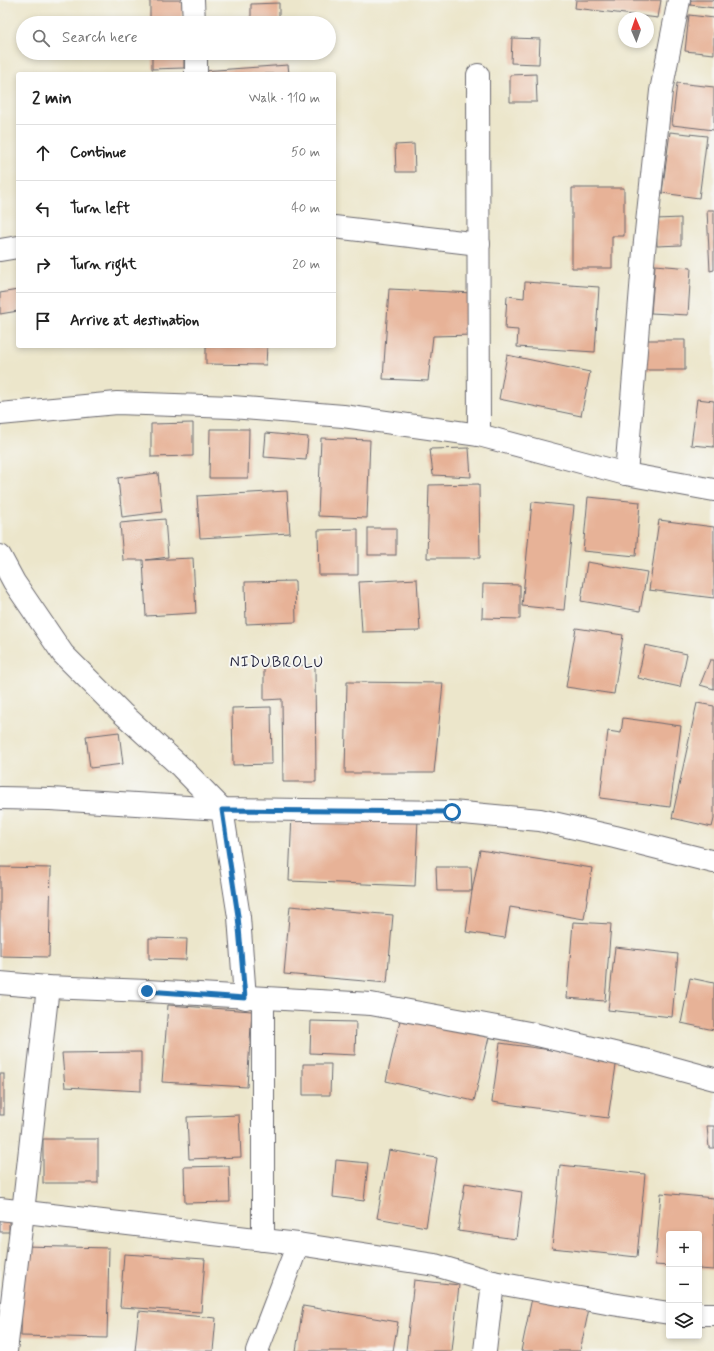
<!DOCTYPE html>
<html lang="en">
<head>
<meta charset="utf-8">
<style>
	:root { --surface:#fff; --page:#f2f2f2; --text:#222; --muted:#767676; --line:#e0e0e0 }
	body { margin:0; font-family:Mynerve,sans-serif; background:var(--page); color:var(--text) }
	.controls { position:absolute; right:12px; bottom:12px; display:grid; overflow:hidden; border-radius:4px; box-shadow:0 2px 6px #0003 }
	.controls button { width:36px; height:36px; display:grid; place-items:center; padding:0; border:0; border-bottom:1px solid var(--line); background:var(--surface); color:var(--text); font:20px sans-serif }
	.compass { position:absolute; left:618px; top:12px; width:36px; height:36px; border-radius:50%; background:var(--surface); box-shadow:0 2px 6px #0003; rotate:358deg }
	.stop { position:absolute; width:12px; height:12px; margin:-9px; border:3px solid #1f6fb2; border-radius:50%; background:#fff }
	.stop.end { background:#1f6fb2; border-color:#fff; box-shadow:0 1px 4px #0008 }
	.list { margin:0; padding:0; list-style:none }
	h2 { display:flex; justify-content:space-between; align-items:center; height:52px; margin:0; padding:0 16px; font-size:17px }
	h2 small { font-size:13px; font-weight:400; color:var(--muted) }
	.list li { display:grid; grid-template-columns:26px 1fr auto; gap:12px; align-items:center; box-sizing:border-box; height:56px; padding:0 16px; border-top:1px solid var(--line) }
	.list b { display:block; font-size:15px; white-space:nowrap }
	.list em { font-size:13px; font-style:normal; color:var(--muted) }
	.icon { flex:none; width:22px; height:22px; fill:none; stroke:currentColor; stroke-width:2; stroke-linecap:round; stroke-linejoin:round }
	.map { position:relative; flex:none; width:714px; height:1351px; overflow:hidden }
	.search { position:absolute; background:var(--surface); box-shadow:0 2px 6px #0003; left:16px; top:16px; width:320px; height:44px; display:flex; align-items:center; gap:10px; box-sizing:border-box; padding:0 14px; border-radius:22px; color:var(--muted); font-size:15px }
	.panel { position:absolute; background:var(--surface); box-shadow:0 2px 6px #0003; left:16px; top:72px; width:320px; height:276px; border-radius:4px }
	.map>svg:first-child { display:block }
</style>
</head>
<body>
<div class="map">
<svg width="714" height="1351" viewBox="0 0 714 1351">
	<rect width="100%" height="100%" fill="#f6f6f2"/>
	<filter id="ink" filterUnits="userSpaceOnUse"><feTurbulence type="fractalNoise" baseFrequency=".025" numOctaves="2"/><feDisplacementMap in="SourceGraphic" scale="8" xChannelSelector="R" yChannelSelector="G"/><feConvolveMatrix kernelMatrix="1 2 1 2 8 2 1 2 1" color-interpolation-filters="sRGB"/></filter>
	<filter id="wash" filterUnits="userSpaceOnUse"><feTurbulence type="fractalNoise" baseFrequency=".012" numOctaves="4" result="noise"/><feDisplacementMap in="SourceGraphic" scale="16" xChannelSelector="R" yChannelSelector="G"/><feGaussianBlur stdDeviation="0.9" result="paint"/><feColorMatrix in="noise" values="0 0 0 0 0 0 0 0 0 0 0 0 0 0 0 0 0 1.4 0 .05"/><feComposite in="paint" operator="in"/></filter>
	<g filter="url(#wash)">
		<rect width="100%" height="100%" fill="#ece6cb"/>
		<g id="blocks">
			<g fill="#e7b297">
				<polygon points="150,0 182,0 183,23 150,23"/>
				<polygon points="576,0 661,0 658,18 575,8"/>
				<polygon points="691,0 714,0 714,8 690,5"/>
				<polygon points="279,3 279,23 251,23 251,4"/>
				<polygon points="689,15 714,18 714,54 685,51"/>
				<polygon points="512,38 540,39 539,64 511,63"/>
				<polygon points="152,53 184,53 184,68 152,69"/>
				<polygon points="288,65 289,74 202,74 202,71"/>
				<polygon points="536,74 537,102 510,102 510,75"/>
				<polygon points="677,83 714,87 714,130 672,125"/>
				<polygon points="670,132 707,136 699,198 662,193"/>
				<polygon points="414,144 415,172 396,172 395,145"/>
				<polygon points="572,188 624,188 624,236 612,236 612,268 572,268"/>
				<polygon points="707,210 714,210 714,270 710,271"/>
				<polygon points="681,218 681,245 657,246 656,219"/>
				<polygon points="655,265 691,268 688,315 651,313"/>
				<polygon points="525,282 599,287 595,352 517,347 518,330 505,329 507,296 524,298"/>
				<polygon points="389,289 474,293 474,335 433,336 428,381 383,379"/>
				<polygon points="18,290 18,311 0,314 0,293"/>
				<polygon points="644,340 685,340 685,370 645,370"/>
				<polygon points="206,346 267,346 266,365 206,364"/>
				<polygon points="507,355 590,372 581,416 499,399"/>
				<polygon points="697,399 714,401 714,447 691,445"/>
				<polygon points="193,423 193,456 151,457 151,424"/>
				<polygon points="210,429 249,429 248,478 209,478"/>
				<polygon points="266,433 308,437 306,460 264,457"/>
				<polygon points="321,438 370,440 367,518 318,516"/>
				<polygon points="469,448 471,477 433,475 430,449"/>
				<polygon points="158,473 162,512 122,517 118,478"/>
				<polygon points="479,484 480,558 427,558 429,485"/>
				<polygon points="287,491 290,533 200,538 197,496"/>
				<polygon points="588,497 640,502 636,556 583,551"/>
				<polygon points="532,502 574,506 564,610 522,606"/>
				<polygon points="165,519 168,557 146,560 193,558 196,613 146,616 143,560 123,560 120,523"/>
				<polygon points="659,520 714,527 714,598 649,590"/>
				<rect x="368" y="528" width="28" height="27"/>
				<polygon points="358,529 358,575 319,575 318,530"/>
				<polygon points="587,562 647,572 640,611 581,601"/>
				<polygon points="417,579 420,631 362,632 359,582"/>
				<polygon points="295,581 296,622 246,624 245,582"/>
				<polygon points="483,584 520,585 520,619 482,618"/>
				<polygon points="576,628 623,635 614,694 566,687"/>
				<polygon points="645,645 687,654 680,687 638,678"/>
				<polygon points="710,660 714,660 714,689 700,685"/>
				<polygon points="315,665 316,782 283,782 282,699 264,700 264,666"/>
				<polygon points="347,682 443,683 434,773 345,773"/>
				<polygon points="697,703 714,706 714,819 712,827 672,818"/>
				<polygon points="271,707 272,764 233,765 232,708"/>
				<polygon points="623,718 681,726 670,807 600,798 608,731 621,733"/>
				<polygon points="119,732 123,764 90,768 86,736"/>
				<polygon points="292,814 418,819 415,886 289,881"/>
				<polygon points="480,850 592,868 584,919 510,907 505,938 466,932 472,891 437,891 436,867 471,867 472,891"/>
				<polygon points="0,867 51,868 49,957 0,956"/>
				<polygon points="290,906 393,915 387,983 284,974"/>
				<polygon points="573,922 611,924 605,1001 567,998"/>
				<polygon points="149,938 187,939 186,960 149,959"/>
				<polygon points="615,947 678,954 672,1017 608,1010"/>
				<polygon points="690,978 714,983 714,1030 681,1023"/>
				<polygon points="168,1005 252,1011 247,1087 162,1082"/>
				<polygon points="401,1016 489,1037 474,1101 386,1081"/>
				<polygon points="311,1021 356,1022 355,1055 310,1053"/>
				<polygon points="500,1043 617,1059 608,1118 492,1102"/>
				<polygon points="141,1052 141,1091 65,1087 62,1053"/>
				<polygon points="303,1064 331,1064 330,1095 303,1095"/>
				<rect x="0" y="1074" width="4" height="41"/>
				<polygon points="239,1115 241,1157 189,1159 187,1117"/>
				<polygon points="707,1126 714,1126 714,1148 709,1148"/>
				<rect x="43" y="1139" width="55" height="44"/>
				<polygon points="389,1150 437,1158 426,1227 377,1218"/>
				<polygon points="336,1160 368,1163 364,1201 333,1197"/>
				<polygon points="560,1165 645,1174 637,1257 552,1248"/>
				<polygon points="229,1166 230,1202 185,1203 184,1167"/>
				<polygon points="465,1183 522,1192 516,1239 458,1231"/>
				<polygon points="661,1193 714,1198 714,1270 699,1269 699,1234 669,1234 669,1266 655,1265"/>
				<rect x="0" y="1199" width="9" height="33"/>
				<polygon points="23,1246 109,1248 107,1338 21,1336"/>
				<polygon points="124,1254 205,1259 201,1312 120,1307"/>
				<polygon points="414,1280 459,1285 452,1351 406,1351"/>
				<polygon points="533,1293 590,1304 580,1351 521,1351"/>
				<polygon points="303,1306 398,1322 393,1351 296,1351"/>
				<polygon points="139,1311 216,1318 213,1351 135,1351"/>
			</g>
		</g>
	</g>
	<g filter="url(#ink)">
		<use href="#blocks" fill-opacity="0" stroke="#69676d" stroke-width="1"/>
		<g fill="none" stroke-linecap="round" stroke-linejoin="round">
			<defs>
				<g id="minor">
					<polyline points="193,0 194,23"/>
					<polyline points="196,53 196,74"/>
					<polyline points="478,75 479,435"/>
					<polyline points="334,227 479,244"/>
					<polyline points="0,250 18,247"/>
					<polyline points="0,414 117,403 232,407 343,416 479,435 626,474 714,490"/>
					<polyline points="626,474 644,251 661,91 679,0"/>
					<polyline points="0,556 14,582 63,654 122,713 181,767 222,809 239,917 245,998"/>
					<polyline points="0,798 50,799 222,809 452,812 540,820 615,837 714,862"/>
					<polyline points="0,983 48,987 147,991 371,1004 529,1033 652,1062 714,1079"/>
					<polyline points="263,999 263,1240"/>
					<polyline points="0,1209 298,1244 435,1265 493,1282 612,1304 669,1313"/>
					<polyline points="699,1314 714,1314"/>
					<polyline points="6,1351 23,1212 48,987"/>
					<polyline points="257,1351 298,1244"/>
					<polyline points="485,1351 493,1282"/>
				</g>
			</defs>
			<use href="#minor" stroke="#69676d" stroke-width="24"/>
			<use href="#minor" stroke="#fff" stroke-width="22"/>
		</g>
	</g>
	<g fill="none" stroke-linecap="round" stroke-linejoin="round" filter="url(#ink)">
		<polyline stroke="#1f6fb2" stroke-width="5" points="147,991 245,998 238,916 222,810 452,812"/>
	</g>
	<g text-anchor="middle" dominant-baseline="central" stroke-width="4" stroke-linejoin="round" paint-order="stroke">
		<g font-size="15" letter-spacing="1" fill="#22223b" stroke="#f6f6f2">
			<text x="277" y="663">NIDUBROLU</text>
		</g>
	</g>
</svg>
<div class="controls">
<button>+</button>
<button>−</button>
<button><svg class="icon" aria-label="layers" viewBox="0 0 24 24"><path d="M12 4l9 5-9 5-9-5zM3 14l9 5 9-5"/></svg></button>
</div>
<svg class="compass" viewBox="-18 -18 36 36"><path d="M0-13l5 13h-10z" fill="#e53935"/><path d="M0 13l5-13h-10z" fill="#767676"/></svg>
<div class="stop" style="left:452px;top:812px"></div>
<div class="stop end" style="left:147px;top:991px"></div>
<div class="search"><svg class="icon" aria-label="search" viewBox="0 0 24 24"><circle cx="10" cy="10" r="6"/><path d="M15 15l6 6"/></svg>Search here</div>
<section class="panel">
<h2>2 min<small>Walk · 110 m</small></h2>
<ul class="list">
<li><svg class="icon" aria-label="ahead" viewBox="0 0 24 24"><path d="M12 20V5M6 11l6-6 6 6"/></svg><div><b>Continue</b></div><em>50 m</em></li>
<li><svg class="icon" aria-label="left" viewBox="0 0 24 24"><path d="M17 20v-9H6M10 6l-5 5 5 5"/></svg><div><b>Turn left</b></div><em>40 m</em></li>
<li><svg class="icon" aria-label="right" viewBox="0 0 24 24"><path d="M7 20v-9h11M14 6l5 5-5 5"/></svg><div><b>Turn right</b></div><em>20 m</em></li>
<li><svg class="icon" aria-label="arrive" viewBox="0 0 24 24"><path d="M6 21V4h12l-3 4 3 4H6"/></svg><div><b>Arrive at destination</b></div></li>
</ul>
</section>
</div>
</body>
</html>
